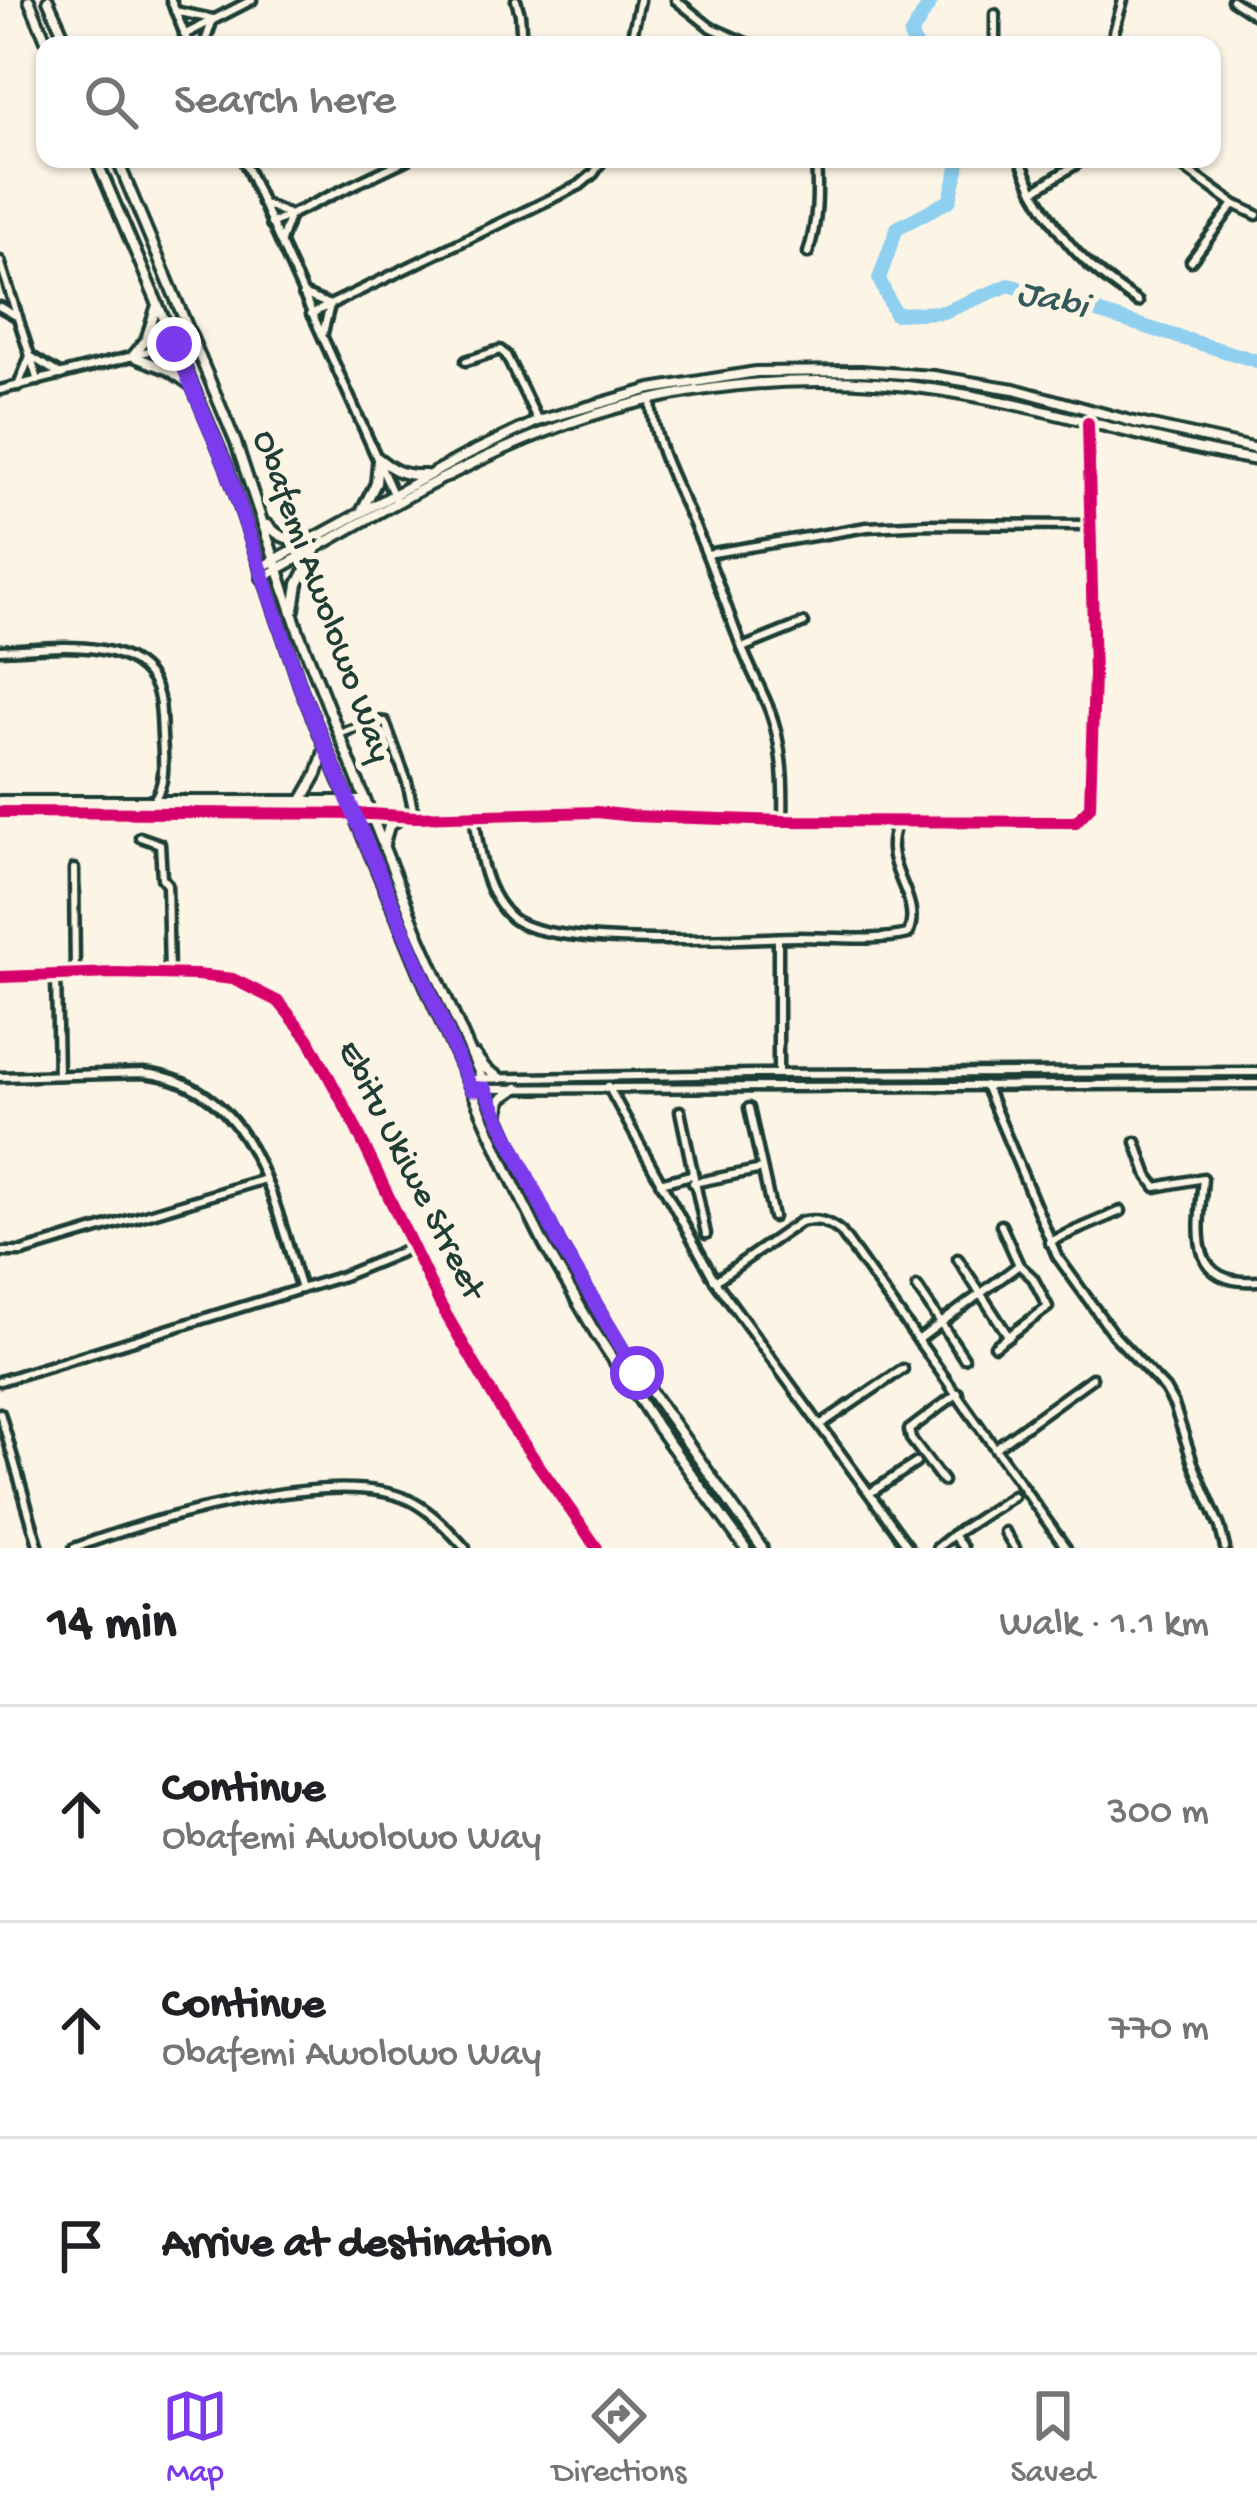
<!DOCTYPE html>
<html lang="en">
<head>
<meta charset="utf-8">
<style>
	:root { --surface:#fff; --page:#f6f6f6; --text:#202124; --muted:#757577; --line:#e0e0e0; --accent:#7c3aed }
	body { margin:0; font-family:"Gochi Hand",sans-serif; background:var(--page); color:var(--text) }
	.stop { position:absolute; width:36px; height:36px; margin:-27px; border:9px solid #7c3aed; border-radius:50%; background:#fff }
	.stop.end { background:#7c3aed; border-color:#fff; box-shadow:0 3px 12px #0008 }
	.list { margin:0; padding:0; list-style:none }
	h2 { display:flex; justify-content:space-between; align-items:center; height:156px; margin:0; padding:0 48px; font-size:51px }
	h2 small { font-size:39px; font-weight:400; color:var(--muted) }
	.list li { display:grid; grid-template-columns:78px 1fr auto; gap:36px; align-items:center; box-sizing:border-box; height:216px; padding:0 48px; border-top:3px solid var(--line) }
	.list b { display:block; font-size:45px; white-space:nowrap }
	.list p { margin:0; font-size:39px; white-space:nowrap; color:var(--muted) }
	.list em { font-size:39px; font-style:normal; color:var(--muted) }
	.icon { flex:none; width:66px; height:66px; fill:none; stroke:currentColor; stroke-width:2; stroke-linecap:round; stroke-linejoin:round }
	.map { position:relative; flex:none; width:1257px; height:1548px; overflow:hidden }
	.search { position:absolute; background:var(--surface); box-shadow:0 3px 9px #0004; left:36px; right:36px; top:36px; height:132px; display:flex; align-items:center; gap:30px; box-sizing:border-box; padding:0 42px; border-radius:24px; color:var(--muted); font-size:45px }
	.sheet { height:804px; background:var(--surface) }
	nav { display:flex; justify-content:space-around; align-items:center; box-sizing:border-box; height:168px; border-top:3px solid var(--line); background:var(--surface); font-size:33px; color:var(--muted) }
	nav a { display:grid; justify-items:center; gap:6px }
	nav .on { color:var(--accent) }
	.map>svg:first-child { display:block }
</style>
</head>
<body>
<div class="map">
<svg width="1257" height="1548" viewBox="0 0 1257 1548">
	<rect width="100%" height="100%" fill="#fcf5e5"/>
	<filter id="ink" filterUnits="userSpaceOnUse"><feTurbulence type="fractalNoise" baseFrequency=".00833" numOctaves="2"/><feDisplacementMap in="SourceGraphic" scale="24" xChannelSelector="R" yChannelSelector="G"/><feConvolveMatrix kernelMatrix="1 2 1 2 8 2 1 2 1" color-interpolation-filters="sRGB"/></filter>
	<g filter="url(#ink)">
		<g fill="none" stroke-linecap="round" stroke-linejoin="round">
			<g stroke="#8fcff0" stroke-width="14">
				<polyline points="916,45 910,36 932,0"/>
				<polyline points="960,159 950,200 897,228 879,279 895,314 944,312 1009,285 1257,361"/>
			</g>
			<defs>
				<g id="minor">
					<polyline points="171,0 189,45"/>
					<polyline points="516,0 520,14 522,45"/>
					<polyline points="676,0 710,27 751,45"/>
					<polyline points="1232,0 1257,16"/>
					<polyline points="175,11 213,19 204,45"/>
					<polyline points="184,35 252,0"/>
					<polyline points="630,45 640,0"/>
					<polyline points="995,45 995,14"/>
					<polyline points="1113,45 1114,32 1123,0"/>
					<polyline points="243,159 397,503"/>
					<polyline points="1020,159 1034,191"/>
					<path d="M1084,159L1034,191C1064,245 1087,268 1138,302"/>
					<polyline points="1172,159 1234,204 1257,215"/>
					<polyline points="262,203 290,215 281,241"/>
					<polyline points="271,224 408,159"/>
					<path d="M808,253C818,221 818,193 816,159"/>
					<polyline points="0,261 38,381"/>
					<polyline points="1191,261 1234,204"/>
					<polyline points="303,294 330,305 323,333"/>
					<polyline points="0,307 18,317"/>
					<polyline points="311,314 580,185 594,173 603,159"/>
					<polyline points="466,361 500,350 506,355 538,421"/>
					<polyline points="18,386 30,356 61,375"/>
					<polyline points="0,390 133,356 190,337"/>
					<path d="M651,401C653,446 679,489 697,531C713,568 726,606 740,643C749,667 761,688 770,711C783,747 784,783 783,821"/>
					<polyline points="707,554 867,527 927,524 1091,525"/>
					<polyline points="742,648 804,623"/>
					<path d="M0,650C47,649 134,633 156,688C162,703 161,720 162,736C163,758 167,781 154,800"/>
					<polyline points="338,734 376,721 385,722 407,782 415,817"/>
					<polyline points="371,814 415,817 597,812 632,816 783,821 1076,822 1090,807 1094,674 1088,423"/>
					<path d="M474,815C479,850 483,893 512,918C550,950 742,938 797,937C833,937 874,942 908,934C921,905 894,878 892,850C891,840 894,830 897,821"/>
					<polyline points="140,837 160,844 162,878 167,884 169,975"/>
					<polyline points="74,869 75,976"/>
					<polyline points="0,977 115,973 197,975 233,979 279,1002 308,1038 353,1122 440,1304 507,1420 597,1548"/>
					<polyline points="56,977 58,1075"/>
					<polyline points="778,1074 778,939"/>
					<path d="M0,1077L143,1073C254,1084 273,1201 301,1289"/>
					<polyline points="467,1079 752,1074 1257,1072"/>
					<polyline points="985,1085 1057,1256 1113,1334 1165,1389 1174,1405 1193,1463 1220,1527 1225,1548"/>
					<polyline points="608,1086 715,1281 909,1548"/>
					<polyline points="471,1089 1257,1084"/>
					<polyline points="749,1108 773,1217"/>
					<polyline points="680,1111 706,1234"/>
					<path d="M1136,1142L1148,1176L1156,1187L1203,1178C1199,1229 1186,1286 1257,1281"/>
					<polyline points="660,1183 691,1175"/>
					<polyline points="693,1183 762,1169"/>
					<polyline points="1049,1242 1121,1211"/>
					<polyline points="0,1252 22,1252 265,1179"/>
					<polyline points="958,1259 1009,1337"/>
					<path d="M715,1281L800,1222C817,1218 827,1221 841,1232L1066,1548"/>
					<polyline points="917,1287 964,1358"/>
					<polyline points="918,1340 1019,1265 1001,1225"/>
					<polyline points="995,1346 1048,1307 1033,1278 1019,1265"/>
					<polyline points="0,1381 343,1276 411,1248"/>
					<polyline points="0,1413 39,1548"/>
					<polyline points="820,1425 903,1369"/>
					<polyline points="995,1448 1092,1378"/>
					<polyline points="943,1481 911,1439 909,1430 958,1393"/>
					<polyline points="870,1493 916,1463"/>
					<polyline points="1005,1532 1015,1548"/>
					<polyline points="953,1535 963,1548"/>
					<path d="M74,1548C150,1520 333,1465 409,1500C430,1510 450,1531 465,1548"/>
					<polyline points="937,1548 953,1535 1013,1496"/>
				</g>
				<g id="tertiary">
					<polyline points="0,801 365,801"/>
					<polyline points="0,812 371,814"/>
				</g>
				<g id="secondary">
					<polyline points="29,0 48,45"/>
					<polyline points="48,0 68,45"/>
					<polyline points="96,159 226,465 301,689 429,994 508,1172 544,1244 595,1332 656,1425 745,1548"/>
					<polyline points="117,159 236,443 299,633 417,931 523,1172 559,1244 619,1346 762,1548"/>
					<polyline points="157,305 146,340 133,356 169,370 191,385"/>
					<path d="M378,458C394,471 404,476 425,475"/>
					<polyline points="361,512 376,483 378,460"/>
					<path d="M268,525C279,538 291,541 307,539"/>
					<polyline points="260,568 468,454 538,421 651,389 756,372 860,371 933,376 1014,389 1134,422 1257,449"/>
					<path d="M262,578C355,527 446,470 545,432C669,383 806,370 938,390C1046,406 1149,442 1257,460"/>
					<polyline points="294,610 298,584 315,551"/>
					<polyline points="301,802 317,774 325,748"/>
					<polyline points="384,844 389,826 402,817"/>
					<polyline points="475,1055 486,1069 500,1078"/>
					<polyline points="499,1113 501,1099 517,1088"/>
				</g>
			</defs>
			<use href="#minor" stroke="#1f3d34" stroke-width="15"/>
			<use href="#tertiary" stroke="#1f3d34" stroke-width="16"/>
			<use href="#secondary" stroke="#1f3d34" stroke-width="16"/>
			<use href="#minor" stroke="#fcf5e5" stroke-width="6"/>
			<use href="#tertiary" stroke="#fcf5e5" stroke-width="8"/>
			<use href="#secondary" stroke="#fcf5e5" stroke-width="8"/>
			<defs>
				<g id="cycleway">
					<polyline points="0,812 371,814 415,817 597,812 632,816 783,821 1076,822 1090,807 1094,674 1088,423"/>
					<polyline points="0,977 115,973 197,975 233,979 279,1002 308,1038 353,1122 440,1304 507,1420 597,1548"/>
				</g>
			</defs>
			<use href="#cycleway" stroke="#fcf5e5" stroke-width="20"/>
			<use href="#cycleway" stroke="#d6006c" stroke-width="12"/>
		</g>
	</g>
	<g fill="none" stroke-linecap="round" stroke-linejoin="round" filter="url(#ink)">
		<polyline stroke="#7c3aed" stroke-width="15" points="174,344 226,466 301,689 471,1089 485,1089 560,1244 637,1373"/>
	</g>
	<g text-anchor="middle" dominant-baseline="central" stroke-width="12" stroke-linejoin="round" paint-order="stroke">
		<g font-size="36" fill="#1f3d34" stroke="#fcf5e5">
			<text transform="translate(320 597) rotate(70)">Obafemi Awolowo Way</text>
			<text transform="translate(409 1171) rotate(63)">Ebitu Ukiwe Street</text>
		</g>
		<g font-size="39" font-style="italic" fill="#355a5a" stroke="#fcf5e5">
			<text transform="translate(1052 302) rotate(13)">Jabi</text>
		</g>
	</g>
</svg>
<div class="stop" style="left:637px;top:1373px"></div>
<div class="stop end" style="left:174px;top:344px"></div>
<div class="search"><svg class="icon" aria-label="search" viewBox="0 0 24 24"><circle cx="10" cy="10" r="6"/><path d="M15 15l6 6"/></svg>Search here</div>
</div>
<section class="sheet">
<h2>14 min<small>Walk · 1.1 km</small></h2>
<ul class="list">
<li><svg class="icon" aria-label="ahead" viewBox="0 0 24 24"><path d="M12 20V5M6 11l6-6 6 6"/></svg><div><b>Continue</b><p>Obafemi Awolowo Way</p></div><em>300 m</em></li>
<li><svg class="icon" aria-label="ahead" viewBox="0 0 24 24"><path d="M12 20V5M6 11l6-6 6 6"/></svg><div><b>Continue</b><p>Obafemi Awolowo Way</p></div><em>770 m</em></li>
<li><svg class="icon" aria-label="arrive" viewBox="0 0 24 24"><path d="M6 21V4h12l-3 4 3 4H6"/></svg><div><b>Arrive at destination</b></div></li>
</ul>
</section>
<nav>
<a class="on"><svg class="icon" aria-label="map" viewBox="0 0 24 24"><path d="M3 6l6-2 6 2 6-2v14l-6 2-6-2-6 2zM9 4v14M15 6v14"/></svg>Map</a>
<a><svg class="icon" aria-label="directions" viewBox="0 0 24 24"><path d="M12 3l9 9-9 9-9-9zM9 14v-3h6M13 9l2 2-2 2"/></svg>Directions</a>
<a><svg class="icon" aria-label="saved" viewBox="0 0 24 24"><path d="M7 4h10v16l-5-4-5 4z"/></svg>Saved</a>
</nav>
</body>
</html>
